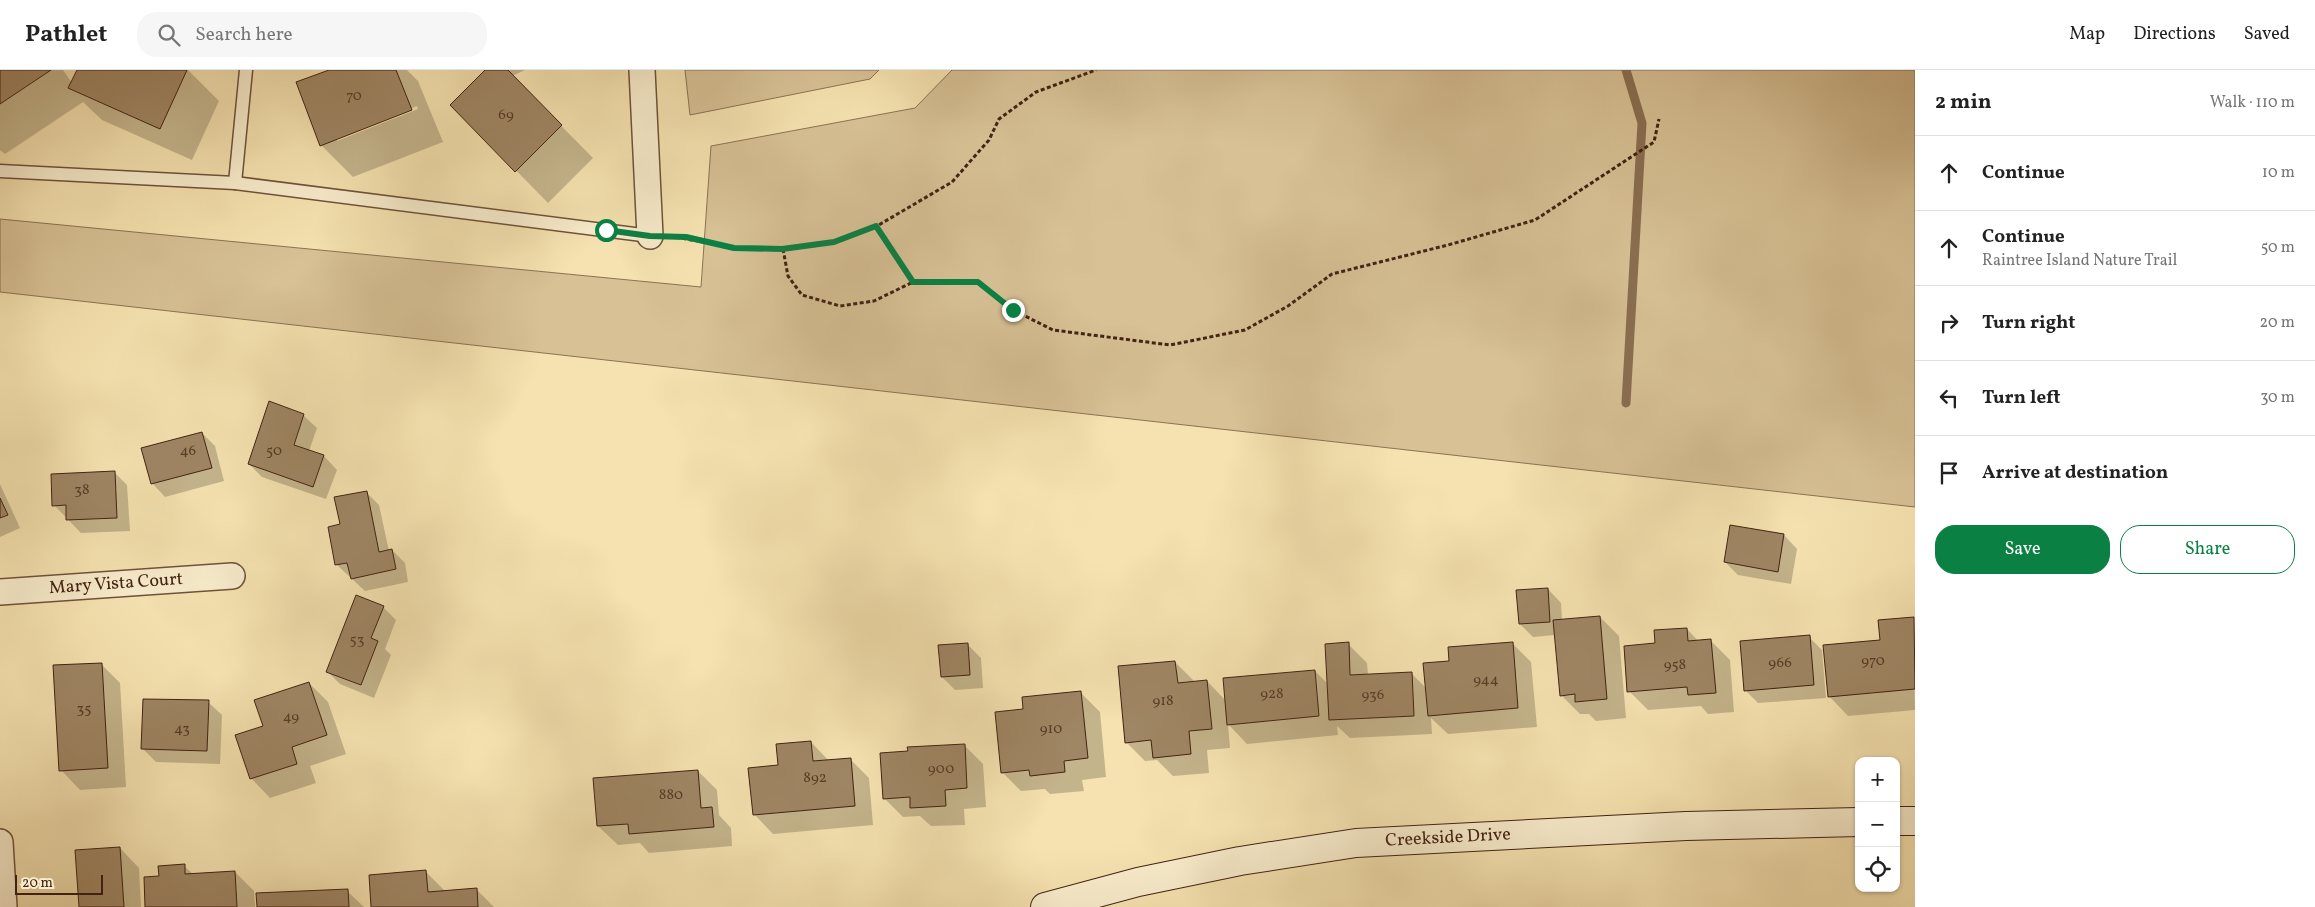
<!DOCTYPE html>
<html lang="en">
<head>
<meta charset="utf-8">
<style>
	:root { --surface:#fff; --page:#f6f6f6; --text:#222; --muted:#767676; --line:#e0e0e0; --accent:#0b8043 }
	body { margin:0; font-family:Vollkorn,serif; background:var(--page); color:var(--text) }
	.controls { position:absolute; right:15px; bottom:15px; display:grid; overflow:hidden; border-radius:10px; box-shadow:0 1px 4px #0004 }
	.controls button { width:45px; height:45px; display:grid; place-items:center; padding:0; border:0; border-bottom:1px solid var(--line); background:var(--surface); color:var(--text); font:25px sans-serif }
	.scale { position:absolute; left:15px; bottom:12px; width:88px; box-sizing:border-box; padding-left:5px; border:2px solid #422212; border-top:0; font-size:14px; line-height:18px; white-space:nowrap; color:#422212; -webkit-text-stroke:4px #f8eccc; paint-order:stroke }
	.stop { position:absolute; width:15px; height:15px; margin:-11px; border:4px solid #0b8043; border-radius:50%; background:#fff }
	.stop.end { background:#0b8043; border-color:#fff; box-shadow:0 1px 5px #0008 }
	.list { margin:0; padding:0; list-style:none }
	h2 { display:flex; justify-content:space-between; align-items:center; height:65px; margin:0; padding:0 20px; font-size:21px }
	h2 small { font-size:16px; font-weight:400; color:var(--muted) }
	.list li { display:grid; grid-template-columns:32px 1fr auto; gap:15px; align-items:center; box-sizing:border-box; height:75px; padding:0 20px; border-top:1px solid var(--line) }
	.list b { display:block; font-size:19px; white-space:nowrap }
	.list p { margin:0; font-size:16px; white-space:nowrap; color:var(--muted) }
	.list em { font-size:16px; font-style:normal; color:var(--muted) }
	.actions { display:flex; gap:10px; padding:15px 20px }
	.actions a { flex:1; padding:11px 0; border:1px solid var(--accent); border-radius:20px; text-align:center; font-size:18px; color:var(--accent) }
	.actions .main { background:var(--accent); color:#fff }
	.icon { flex:none; width:28px; height:28px; fill:none; stroke:currentColor; stroke-width:2; stroke-linecap:round; stroke-linejoin:round }
	.map { position:relative; flex:none; width:1915px; height:837px; overflow:hidden }
	header { display:flex; align-items:center; gap:30px; box-sizing:border-box; height:70px; padding:0 25px; background:var(--surface); border-bottom:1px solid var(--line) }
	header strong { font-size:24px }
	nav { display:flex; gap:28px; margin-inline-start:auto; font-size:18px }
	.search { width:350px; height:45px; background:var(--page); display:flex; align-items:center; gap:12px; box-sizing:border-box; padding:0 18px; border-radius:20px; color:var(--muted); font-size:19px }
	main { display:flex }
	aside { flex:1; background:var(--surface) }
	.map>svg:first-child { display:block }
</style>
</head>
<body>
<header>
<strong>Pathlet</strong>
<div class="search"><svg class="icon" aria-label="search" viewBox="0 0 24 24"><circle cx="10" cy="10" r="6"/><path d="M15 15l6 6"/></svg>Search here</div>
<nav><a>Map</a><a>Directions</a><a>Saved</a></nav>
</header>
<main>
<div class="map">
<svg width="1915" height="837" viewBox="0 0 1915 837">
	<rect width="100%" height="100%" fill="#f5e2b0"/>
	<filter id="stains"><feTurbulence type="fractalNoise" baseFrequency=".004" numOctaves="4"/><feColorMatrix values="0 0 0 0 .2 0 0 0 0 .09 0 0 0 0 .02 0 0 0 .5 -.17"/></filter>
	<radialGradient id="worn" r=".72"><stop offset=".6" stop-color="#630" stop-opacity="0"/><stop offset="1" stop-color="#630" stop-opacity=".3"/></radialGradient>
	<g fill="#d7c195" stroke="#8c7254">
		<polygon points="685,0 879,0 870,9 690,45"/>
		<polygon points="952,0 1915,0 1915,437 0,222 0,149 701,217 711,76 915,38"/>
	</g>
	<g fill="#0003" fill-rule="evenodd">
		<polygon points="0,0 63,0 72,13 79,0 188,0 219,31 192,90 102,50 83,32 5,84 0,80"/>
		<path d="M332,0H407L418,11L443,72L353,107L321,75ZM417,36L418,39L337,71V68Z"/>
		<polygon points="487,0 525,0 512,6 593,88 548,133 452,35"/>
		<polygon points="303,345 317,358 309,381 324,386 337,400 326,429 262,407 249,394"/>
		<polygon points="202,363 215,376 224,411 165,427 152,413"/>
		<polygon points="114,402 127,415 130,461 81,463 54,435"/>
		<polygon points="0,414 20,458 0,467"/>
		<polygon points="366,422 379,435 389,481 392,480 405,493 408,512 365,521 337,495 329,458 341,455"/>
		<polygon points="1784,465 1797,479 1791,514 1738,505 1725,492"/>
		<polygon points="1548,519 1561,533 1562,550 1600,547 1619,566 1626,648 1596,651 1589,644 1580,644 1561,625 1555,565 1533,567 1520,554"/>
		<polygon points="383,537 396,550 385,579 391,585 374,628 340,614 327,601"/>
		<polygon points="1913,548 1915,640 1848,646 1829,626 1881,571"/>
		<polygon points="1687,559 1699,572 1711,571 1730,590 1734,642 1708,644 1701,636 1648,640 1629,621 1656,575"/>
		<polygon points="1809,567 1822,580 1826,628 1758,633 1745,620"/>
		<polygon points="1512,573 1531,592 1537,657 1448,664 1431,648 1432,664 1350,668 1337,656 1338,665 1247,674 1228,654 1230,678 1207,680 1209,703 1173,706 1157,690 1145,691 1126,672 1175,592 1194,611 1207,611 1226,631 1315,601 1329,615 1348,574 1367,593 1368,605 1411,603 1427,619 1450,592"/>
		<polygon points="968,575 981,588 983,618 955,620 942,607"/>
		<polygon points="101,594 120,613 126,717 80,720 61,700"/>
		<polygon points="309,613 328,632 346,684 310,696 316,713 270,728 251,708"/>
		<polygon points="1081,623 1100,642 1106,707 1082,710 1084,721 1050,724 1045,719 1021,721 1002,702 1024,641"/>
		<polygon points="208,632 222,645 220,694 156,692 143,679"/>
		<polygon points="811,672 829,691 850,689 869,708 873,755 773,764 754,744 779,696"/>
		<polygon points="964,675 983,694 986,737 964,739 965,755 931,756 920,746 903,747 884,728 909,682"/>
		<polygon points="698,701 717,720 719,745 731,758 732,776 649,783 640,773 618,775 598,756"/>
		<polygon points="120,778 139,798 141,837 80,837"/>
		<polygon points="184,796 193,804 235,802 254,821 255,837 147,837 160,808"/>
		<polygon points="426,802 445,821 476,819 494,837 373,837"/>
		<polygon points="347,821 364,837 258,837"/>
	</g>
	<g fill="none" stroke-linecap="round" stroke-linejoin="round">
		<polyline stroke="#896e50" stroke-width="9" points="1626,0 1642,53 1626,333"/>
	</g>
	<g fill="#9f8664" stroke="#422212">
		<polygon points="0,0 51,0 0,34"/>
		<polygon points="77,0 187,0 160,59 68,18"/>
		<polygon points="329,0 396,0 412,40 320,76 296,12"/>
		<polygon points="485,0 508,0 562,55 515,102 450,35"/>
		<polygon points="269,331 304,344 294,375 324,385 313,417 248,394"/>
		<polygon points="202,362 212,398 151,414 141,378"/>
		<polygon points="115,401 117,448 66,450 66,435 52,436 51,404"/>
		<polygon points="367,421 379,482 392,479 396,499 351,509 347,493 335,495 328,457 340,454 334,427"/>
		<polygon points="0,428 8,445 0,448"/>
		<polygon points="1730,455 1784,464 1778,502 1724,492"/>
		<polygon points="1548,518 1550,552 1519,554 1516,520"/>
		<polygon points="356,525 384,536 371,568 378,571 361,615 326,602"/>
		<polygon points="1600,546 1607,629 1575,632 1575,624 1560,626 1553,550"/>
		<polygon points="1914,547 1915,619 1828,627 1823,575 1880,570 1878,550"/>
		<polygon points="1687,558 1688,571 1711,569 1716,623 1688,625 1687,617 1627,622 1624,576 1655,573 1654,560"/>
		<polygon points="1810,565 1814,615 1744,621 1740,571"/>
		<polygon points="1349,572 1350,605 1412,602 1414,646 1329,650 1325,574"/>
		<polygon points="1513,572 1518,638 1428,646 1423,593 1449,591 1448,577"/>
		<polygon points="968,573 970,605 941,607 938,575"/>
		<polygon points="1175,591 1178,613 1207,610 1212,659 1189,661 1191,684 1153,688 1151,670 1125,673 1118,596"/>
		<polygon points="102,593 108,698 59,701 53,595"/>
		<polygon points="1315,600 1319,646 1227,655 1223,608"/>
		<polygon points="309,612 327,665 292,677 297,694 250,709 235,665 263,656 254,630"/>
		<polygon points="1081,621 1088,688 1064,691 1065,702 1030,706 1029,700 1001,703 995,642 1023,639 1022,627"/>
		<polygon points="143,629 209,630 207,681 141,679"/>
		<polygon points="811,671 813,691 851,688 855,736 753,745 748,698 778,695 776,674"/>
		<polygon points="965,674 967,718 945,720 946,736 910,738 910,727 883,729 880,683 908,681 907,677"/>
		<polygon points="698,700 701,738 712,737 714,757 629,764 628,754 597,756 593,708"/>
		<polygon points="120,777 124,837 79,837 75,780"/>
		<polygon points="185,794 185,804 235,801 237,837 145,837 144,807 159,806 158,796"/>
		<polygon points="426,800 428,822 477,818 478,837 371,837 369,805"/>
		<polygon points="348,819 349,837 257,837 256,823"/>
	</g>
	<g fill="none" stroke-linecap="round" stroke-linejoin="round">
		<defs>
			<g id="lane">
				<polyline points="0,101 235,113 650,166"/>
				<polyline points="235,113 246,0"/>
			</g>
			<g id="street">
				<polyline points="642,0 650,166"/>
				<polyline points="0,522 232,506"/>
				<polyline points="0,772 4,837"/>
			</g>
			<g id="secondary">
				<polyline points="1896,751 1915,751"/>
				<polyline points="1045,837 1138,812 1240,791 1356,773 1686,756 1859,752"/>
			</g>
		</defs>
		<use href="#lane" stroke="#6f523a" stroke-width="15"/>
		<use href="#street" stroke="#6f523a" stroke-width="28"/>
		<use href="#secondary" stroke="#422212" stroke-width="30"/>
		<g stroke="#422212" stroke-width="3" stroke-dasharray="4 2.5" stroke-linecap="butt">
			<polyline points="877,156 913,212"/>
			<polyline points="676,167 734,178 783,179 834,172 877,156 952,112 989,70 999,49 1036,22 1096,0"/>
			<polyline points="783,179 788,206 802,225 840,236 874,231 913,212 978,212 1013,240 1053,260 1170,275 1245,260 1288,236 1332,204 1448,175 1535,150 1654,72 1659,49"/>
		</g>
		<use href="#lane" stroke="#f8eccc" stroke-width="12"/>
		<use href="#street" stroke="#f8eccc" stroke-width="25"/>
		<use href="#secondary" stroke="#f8eccc" stroke-width="28"/>
	</g>
	<g fill="none" stroke-linecap="round" stroke-linejoin="round">
		<polyline stroke="#0b8043" stroke-width="6" points="606,160 650,166 686,167 734,178 782,179 834,172 876,156 913,212 978,212 1013,240"/>
	</g>
	<g text-anchor="middle" dominant-baseline="central" stroke-width="5" stroke-linejoin="round" paint-order="stroke">
		<g font-size="15" fill="#593b26">
			<text x="354" y="26">70</text>
			<text x="506" y="45">69</text>
			<text x="188" y="381">46</text>
			<text x="274" y="381">50</text>
			<text x="82" y="420">38</text>
			<text x="357" y="570">53</text>
			<text x="1873" y="591">970</text>
			<text x="1780" y="593">966</text>
			<text x="1675" y="595">958</text>
			<text x="1486" y="610">944</text>
			<text x="1272" y="624">928</text>
			<text x="1373" y="625">936</text>
			<text x="1163" y="631">918</text>
			<text x="84" y="639">35</text>
			<text x="291" y="647">49</text>
			<text x="182" y="659">43</text>
			<text x="1051" y="659">910</text>
			<text x="941" y="699">900</text>
			<text x="815" y="708">892</text>
			<text x="671" y="725">880</text>
		</g>
		<g font-size="18" fill="#422212" stroke="#f8eccc">
			<text transform="translate(116 514) rotate(-4)">Mary Vista Court</text>
			<text transform="translate(1448 768) rotate(-3)">Creekside Drive</text>
		</g>
	</g>
	<rect width="100%" height="100%" filter="url(#stains)"/>
	<rect width="100%" height="100%" fill="url(#worn)"/>
</svg>
<div class="controls">
<button>+</button>
<button>−</button>
<button><svg class="icon" aria-label="locate" viewBox="0 0 24 24"><circle cx="12" cy="12" r="6"/><path d="M12 2v4M12 18v4M2 12h4M18 12h4"/></svg></button>
</div>
<div class="scale">20 m</div>
<div class="stop" style="left:606px;top:160px"></div>
<div class="stop end" style="left:1013px;top:240px"></div>
</div>
<aside>
<h2>2 min<small>Walk · 110 m</small></h2>
<ul class="list">
<li><svg class="icon" aria-label="ahead" viewBox="0 0 24 24"><path d="M12 20V5M6 11l6-6 6 6"/></svg><div><b>Continue</b></div><em>10 m</em></li>
<li><svg class="icon" aria-label="ahead" viewBox="0 0 24 24"><path d="M12 20V5M6 11l6-6 6 6"/></svg><div><b>Continue</b><p>Raintree Island Nature Trail</p></div><em>50 m</em></li>
<li><svg class="icon" aria-label="right" viewBox="0 0 24 24"><path d="M7 20v-9h11M14 6l5 5-5 5"/></svg><div><b>Turn right</b></div><em>20 m</em></li>
<li><svg class="icon" aria-label="left" viewBox="0 0 24 24"><path d="M17 20v-9H6M10 6l-5 5 5 5"/></svg><div><b>Turn left</b></div><em>30 m</em></li>
<li><svg class="icon" aria-label="arrive" viewBox="0 0 24 24"><path d="M6 21V4h12l-3 4 3 4H6"/></svg><div><b>Arrive at destination</b></div></li>
</ul>
<div class="actions"><a class="main">Save</a><a>Share</a></div>
</aside>
</main>
</body>
</html>
